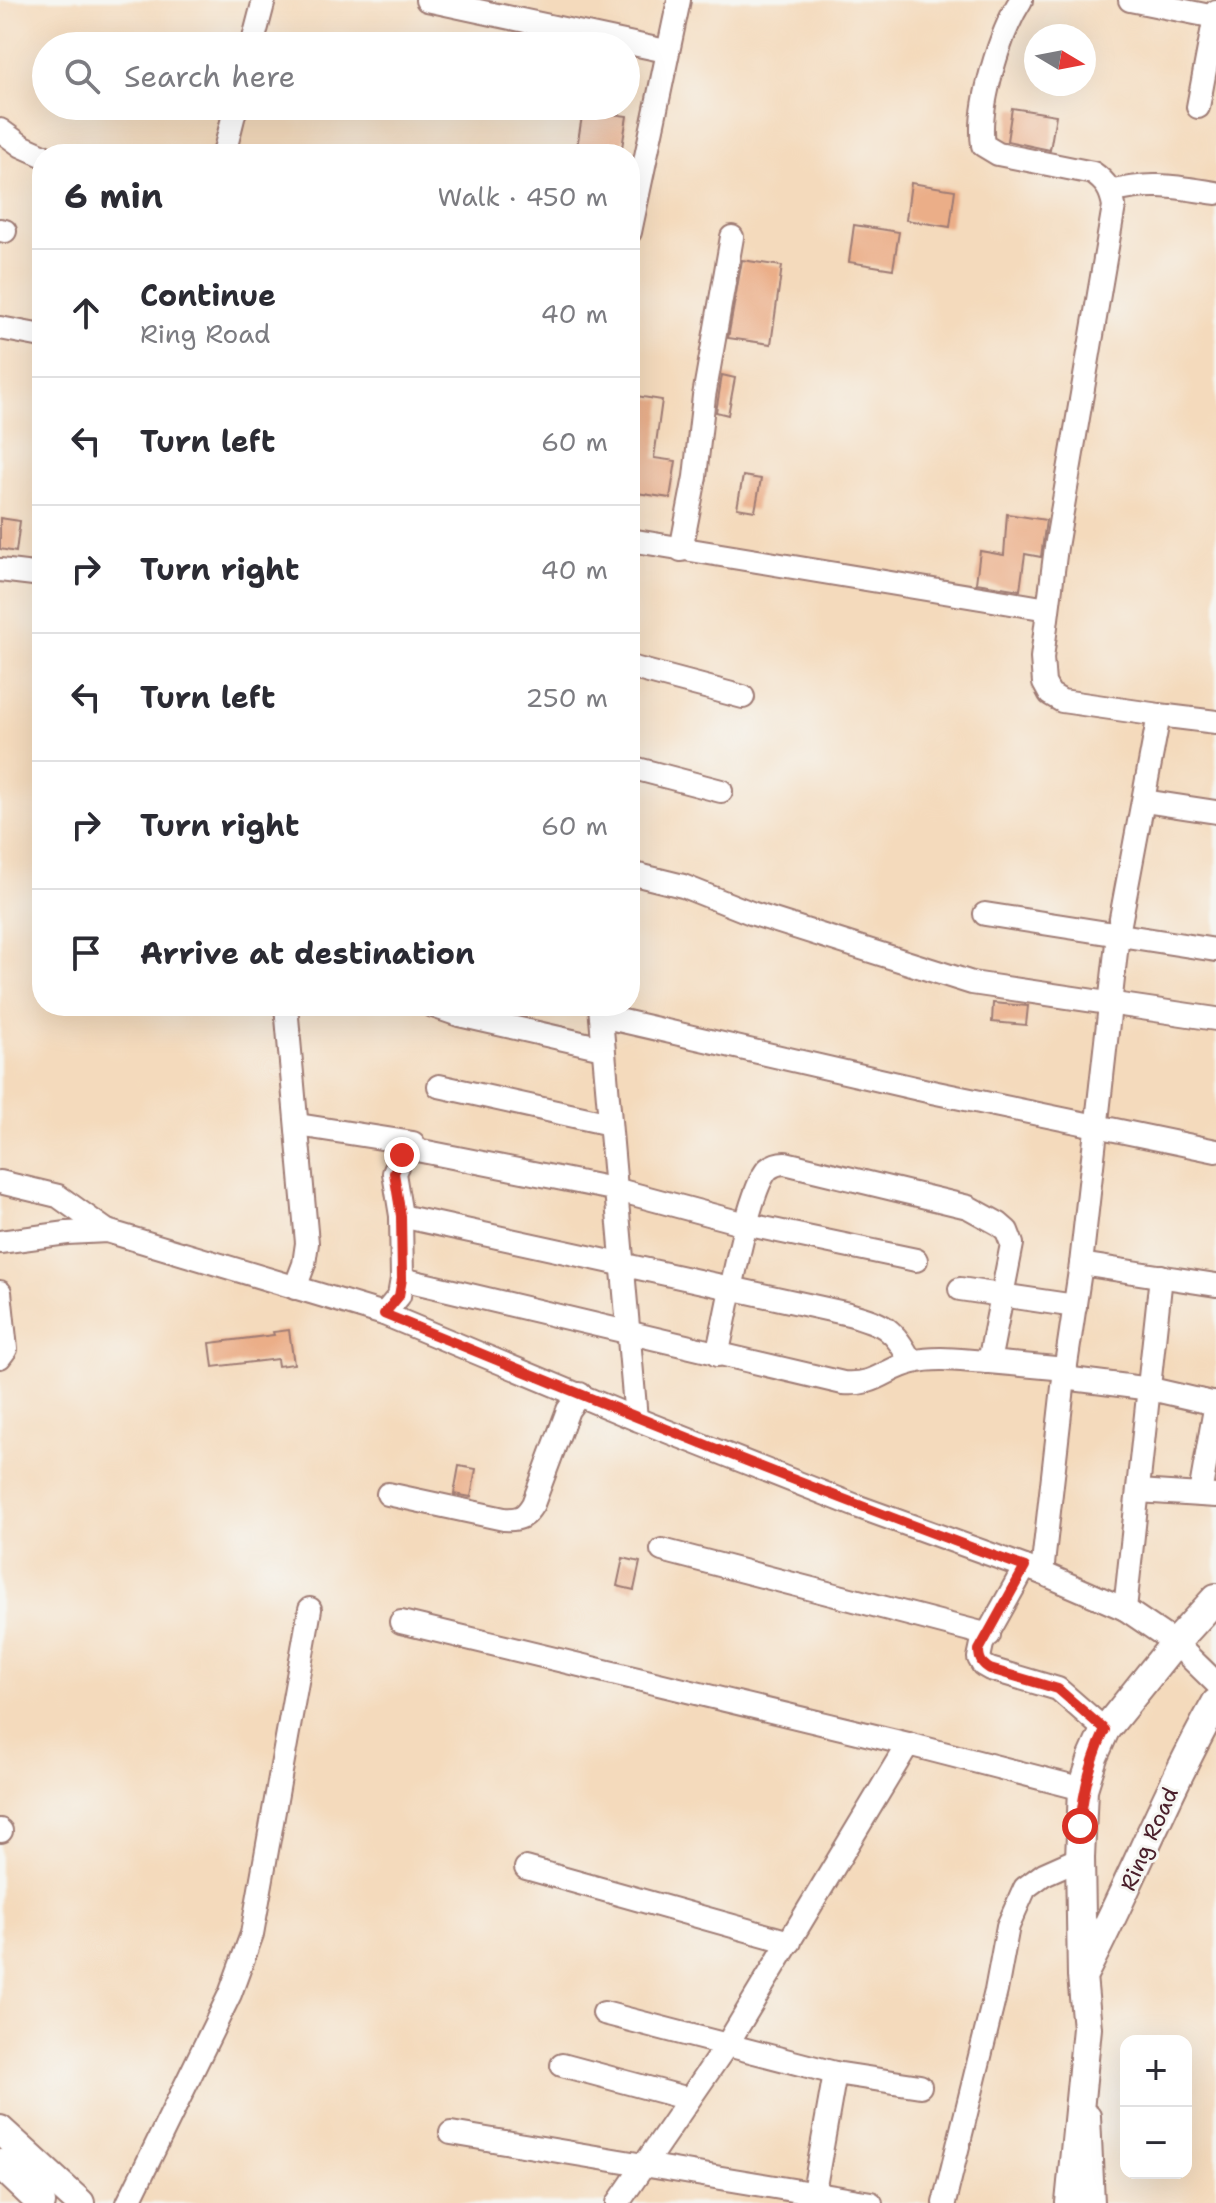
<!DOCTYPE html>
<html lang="en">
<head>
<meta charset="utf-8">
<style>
	:root { --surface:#fff; --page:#f2f2f3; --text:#2b2b33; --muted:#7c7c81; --line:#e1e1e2 }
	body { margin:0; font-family:"Shantell Sans",sans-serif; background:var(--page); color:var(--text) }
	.controls { position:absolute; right:24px; bottom:24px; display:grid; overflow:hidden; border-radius:16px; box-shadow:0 8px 32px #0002 }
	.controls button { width:72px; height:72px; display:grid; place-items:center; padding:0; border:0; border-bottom:2px solid var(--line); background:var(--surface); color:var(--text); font:40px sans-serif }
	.compass { position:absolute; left:1024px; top:24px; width:72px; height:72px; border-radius:50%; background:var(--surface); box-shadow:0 8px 32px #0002; rotate:100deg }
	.stop { position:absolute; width:24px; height:24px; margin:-18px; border:6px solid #d93025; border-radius:50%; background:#fff }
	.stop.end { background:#d93025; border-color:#fff; box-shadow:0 2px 8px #0008 }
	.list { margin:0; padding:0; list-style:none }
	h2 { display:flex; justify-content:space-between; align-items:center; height:104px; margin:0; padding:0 32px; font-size:34px }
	h2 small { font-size:26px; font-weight:400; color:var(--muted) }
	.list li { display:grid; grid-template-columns:52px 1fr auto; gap:24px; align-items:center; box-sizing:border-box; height:128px; padding:0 32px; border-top:2px solid var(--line) }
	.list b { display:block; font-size:30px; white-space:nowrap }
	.list p { margin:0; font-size:26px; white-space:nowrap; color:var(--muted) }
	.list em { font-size:26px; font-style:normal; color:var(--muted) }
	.icon { flex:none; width:44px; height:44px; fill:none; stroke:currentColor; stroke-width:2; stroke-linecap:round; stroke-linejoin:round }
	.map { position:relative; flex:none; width:1216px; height:2203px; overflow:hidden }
	.search { position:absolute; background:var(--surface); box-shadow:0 8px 32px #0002; left:32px; top:32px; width:608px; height:88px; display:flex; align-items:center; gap:20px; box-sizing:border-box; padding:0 28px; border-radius:44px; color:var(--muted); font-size:30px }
	.panel { position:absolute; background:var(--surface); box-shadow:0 8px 32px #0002; left:32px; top:144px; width:608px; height:872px; border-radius:32px }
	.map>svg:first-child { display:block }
</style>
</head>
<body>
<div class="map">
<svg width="1216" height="2203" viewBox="0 0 1216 2203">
	<rect width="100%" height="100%" fill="#f6f6f2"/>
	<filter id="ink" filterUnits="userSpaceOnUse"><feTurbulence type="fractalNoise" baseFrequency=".0125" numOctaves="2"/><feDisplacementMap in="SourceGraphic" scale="16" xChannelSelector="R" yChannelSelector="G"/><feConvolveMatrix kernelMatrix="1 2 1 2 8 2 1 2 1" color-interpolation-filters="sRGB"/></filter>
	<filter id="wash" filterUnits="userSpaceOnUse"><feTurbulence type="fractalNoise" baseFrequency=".006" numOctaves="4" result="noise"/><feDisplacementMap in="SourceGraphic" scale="32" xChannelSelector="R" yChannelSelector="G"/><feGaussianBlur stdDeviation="1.8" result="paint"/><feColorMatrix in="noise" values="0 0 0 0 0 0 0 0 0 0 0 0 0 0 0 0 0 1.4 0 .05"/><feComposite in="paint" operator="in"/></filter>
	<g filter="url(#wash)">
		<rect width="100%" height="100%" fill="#f4dabc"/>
		<g id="blocks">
			<g fill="#ebae88">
				<polygon points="1012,108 1056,115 1050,150 1007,141"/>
				<polygon points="583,110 627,116 621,154 577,147"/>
				<polygon points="911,183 955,190 950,227 906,220"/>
				<polygon points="854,225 899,232 893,269 849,262"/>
				<polygon points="742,260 782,266 771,344 728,338"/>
				<polygon points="722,375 735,378 728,415 716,412"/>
				<polygon points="630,395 662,400 654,458 676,461 670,498 630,492 630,466 635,434 630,433"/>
				<polygon points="743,476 761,479 755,511 737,508"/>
				<polygon points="1007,514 1046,520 1041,557 1025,554 1020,590 976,583 980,551 1004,555"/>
				<polygon points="0,518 20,521 16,552 0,549"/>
				<polygon points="993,1003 1028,1006 1026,1025 992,1022"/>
				<polygon points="289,1330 294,1364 278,1366 277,1359 213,1367 210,1343 274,1335 273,1332"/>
				<polygon points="459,1466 476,1469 471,1497 454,1494"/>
				<polygon points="623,1558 640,1562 634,1590 617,1586"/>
			</g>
		</g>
	</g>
	<g filter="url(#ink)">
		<use href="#blocks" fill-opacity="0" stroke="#9f7c74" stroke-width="2"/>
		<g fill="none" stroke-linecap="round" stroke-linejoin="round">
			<defs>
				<g id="minor">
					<polyline points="427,0 666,51"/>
					<path d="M1021,0C1000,33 977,106 983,145L998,154L1093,173C1106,182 1111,190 1114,206L1056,547L1042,658L1044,683L1050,694L1062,701L1159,715"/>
					<polyline points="1130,0 1215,17"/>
					<polyline points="252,46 264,0"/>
					<polyline points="1198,107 1216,11"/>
					<polyline points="0,130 22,146 42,155"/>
					<polyline points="224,154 236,106"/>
					<path d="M1111,192C1150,181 1177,187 1216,193"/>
					<polyline points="0,230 5,231"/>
					<polyline points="630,232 679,0"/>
					<polyline points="0,328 42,336"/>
					<polyline points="630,540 1048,609"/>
					<polyline points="681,550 695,477 704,396 732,237"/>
					<polyline points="0,570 42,575"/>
					<polyline points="630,667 743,697"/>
					<polyline points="630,767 721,791"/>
					<polyline points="1144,801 1216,812"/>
					<polyline points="630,873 683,886 751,913 972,983 1216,1019"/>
					<polyline points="985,914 1216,950"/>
					<polyline points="286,1006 307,1243 304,1264 295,1288"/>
					<polyline points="433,1006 459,1015 603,1048"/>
					<polyline points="600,1006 636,1419"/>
					<polyline points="601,1016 932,1092 1216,1151"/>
					<polyline points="439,1086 610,1124"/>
					<polyline points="298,1125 413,1143"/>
					<polyline points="0,1182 58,1196 107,1231"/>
					<path d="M401,1216L849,1314C884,1324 894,1328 911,1362"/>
					<polyline points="0,1242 67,1233 107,1231 384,1314 636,1419 859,1507 1042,1573 1125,1609 1175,1643 1216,1683"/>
					<polyline points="1081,1264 1118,934 1159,715 1216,722"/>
					<path d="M402,1279L843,1383C878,1386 885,1368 914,1362C937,1356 965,1361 989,1362"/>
					<polyline points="960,1289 1075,1306"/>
					<polyline points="0,1292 6,1349 0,1357"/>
					<polyline points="384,1314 399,1296 402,1279 401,1216 394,1173 402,1155 412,1149 618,1190 745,1224 916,1260"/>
					<path d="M717,1355C726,1320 747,1190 768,1169C773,1165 779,1163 785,1163L968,1207L999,1224L1007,1231L1012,1244L989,1362L1066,1369"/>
					<polyline points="1064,1378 1151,1389 1216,1404"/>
					<polyline points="1138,1491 1216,1496"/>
					<path d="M388,1494L504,1519C520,1520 525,1517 533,1504L568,1410L580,1394"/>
					<polyline points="1200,1494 1216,1403"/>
					<polyline points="662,1550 989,1635"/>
					<polyline points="1025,1567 982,1644 979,1658 983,1665 990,1669 1058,1689 1105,1730"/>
					<polyline points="1042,1573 1064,1378 1081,1264 1216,1285"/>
					<polyline points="1125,1609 1161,1276"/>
					<polyline points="401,1622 908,1744"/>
					<polyline points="0,1830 1,1831"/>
					<polyline points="526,1868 790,1942"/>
					<polyline points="604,2013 835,2073 920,2086"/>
					<polyline points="562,2065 689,2099"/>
					<polyline points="1089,2116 1093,2203"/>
					<polyline points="451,2133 871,2203"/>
					<polyline points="814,2192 835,2073"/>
					<polyline points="128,2203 230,1994 252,1934 310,1609"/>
					<polyline points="618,2203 728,2043 908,1744 1083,1789"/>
					<polyline points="944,2203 996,1991 1008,1926 1025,1888 1044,1874 1080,1858"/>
				</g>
				<g id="major">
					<path d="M1085,1971C1131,1883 1167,1790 1216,1703"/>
					<polyline points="0,2130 80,2203"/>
					<polyline points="0,2164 41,2203"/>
					<polyline points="1070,2203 1087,2028 1082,1976 1080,1858 1083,1789 1093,1757 1105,1730 1175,1643 1216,1598"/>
				</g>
			</defs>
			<use href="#minor" stroke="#9f7c74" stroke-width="26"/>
			<use href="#major" stroke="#9f7c74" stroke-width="32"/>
			<use href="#minor" stroke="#fff" stroke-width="22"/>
			<use href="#major" stroke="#fff" stroke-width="28"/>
		</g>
	</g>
	<g fill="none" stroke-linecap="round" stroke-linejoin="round" filter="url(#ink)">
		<path stroke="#d93025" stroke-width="10" d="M402,1155L394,1173L401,1216L402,1279L399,1296L384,1314C597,1401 809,1489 1025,1567L979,1650C979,1660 982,1664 990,1669L1058,1689L1105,1730C1090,1762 1083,1791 1080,1826"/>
	</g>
	<g text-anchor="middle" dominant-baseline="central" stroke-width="6" stroke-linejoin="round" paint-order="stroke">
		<g font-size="22" fill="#4a1f2b" stroke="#f6f6f2">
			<text transform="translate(1149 1839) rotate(-66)">Ring Road</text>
		</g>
	</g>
</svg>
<div class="controls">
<button>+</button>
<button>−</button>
</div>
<svg class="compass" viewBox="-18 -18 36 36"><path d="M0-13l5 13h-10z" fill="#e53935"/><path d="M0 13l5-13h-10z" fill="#7c7c81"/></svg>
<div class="stop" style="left:1080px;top:1826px"></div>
<div class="stop end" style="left:402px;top:1155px"></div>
<div class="search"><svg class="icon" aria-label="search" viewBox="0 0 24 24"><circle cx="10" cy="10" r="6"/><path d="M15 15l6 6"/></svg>Search here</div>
<section class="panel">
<h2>6 min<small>Walk · 450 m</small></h2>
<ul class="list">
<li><svg class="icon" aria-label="ahead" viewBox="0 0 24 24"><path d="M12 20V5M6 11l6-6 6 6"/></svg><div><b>Continue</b><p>Ring Road</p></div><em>40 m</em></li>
<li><svg class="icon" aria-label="left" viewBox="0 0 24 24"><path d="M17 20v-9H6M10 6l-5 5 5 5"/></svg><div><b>Turn left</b></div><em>60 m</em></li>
<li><svg class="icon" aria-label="right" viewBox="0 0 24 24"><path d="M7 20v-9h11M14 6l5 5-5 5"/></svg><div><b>Turn right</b></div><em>40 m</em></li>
<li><svg class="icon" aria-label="left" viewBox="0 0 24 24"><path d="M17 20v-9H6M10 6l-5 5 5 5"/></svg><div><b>Turn left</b></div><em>250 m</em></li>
<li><svg class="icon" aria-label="right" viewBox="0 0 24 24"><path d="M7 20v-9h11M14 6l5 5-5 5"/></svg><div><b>Turn right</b></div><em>60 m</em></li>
<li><svg class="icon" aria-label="arrive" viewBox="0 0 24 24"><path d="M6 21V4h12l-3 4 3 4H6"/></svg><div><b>Arrive at destination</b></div></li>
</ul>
</section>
</div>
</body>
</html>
